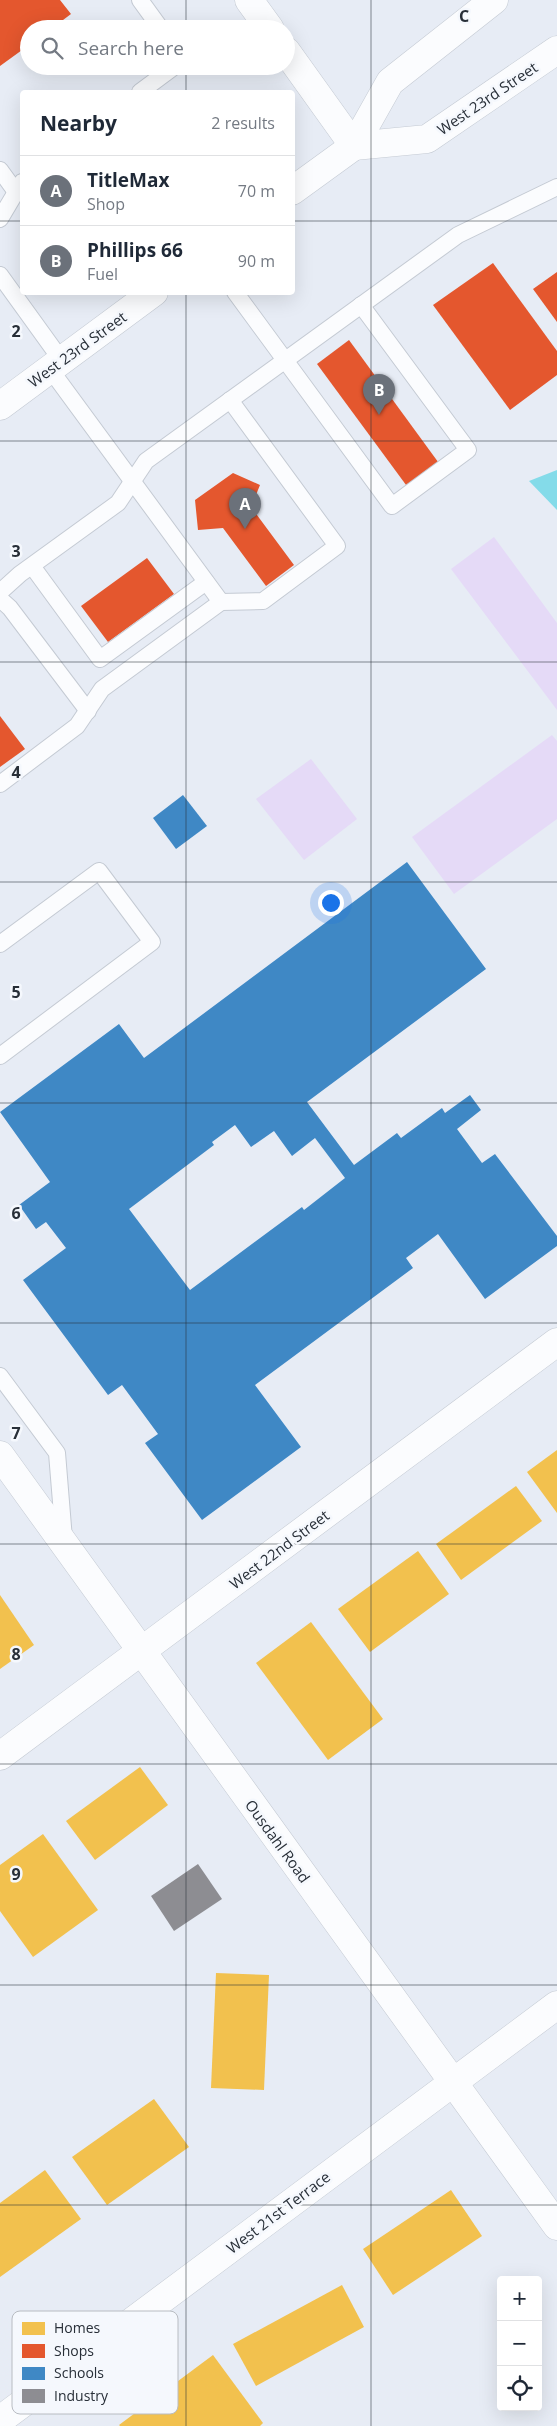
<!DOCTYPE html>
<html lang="en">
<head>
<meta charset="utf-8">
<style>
	:root { --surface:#fff; --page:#f2f2f3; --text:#1f2937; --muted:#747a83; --line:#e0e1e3; --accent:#6b717a }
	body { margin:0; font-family:"Open Sans",sans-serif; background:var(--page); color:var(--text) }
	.controls { position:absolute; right:15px; bottom:15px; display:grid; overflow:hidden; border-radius:5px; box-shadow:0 5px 20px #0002 }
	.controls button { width:45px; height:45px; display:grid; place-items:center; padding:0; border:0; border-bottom:1px solid var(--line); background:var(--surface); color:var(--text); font:25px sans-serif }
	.you { position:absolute; left:330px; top:902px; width:18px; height:18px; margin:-12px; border:4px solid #fff; border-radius:50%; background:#1a73e8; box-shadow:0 0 0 8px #1a73e833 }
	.badge { display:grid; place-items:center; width:32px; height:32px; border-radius:50%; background:var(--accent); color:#fff; font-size:16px; font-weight:700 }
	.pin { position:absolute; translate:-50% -41px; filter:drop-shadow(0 1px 2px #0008) }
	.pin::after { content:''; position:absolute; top:26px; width:18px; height:15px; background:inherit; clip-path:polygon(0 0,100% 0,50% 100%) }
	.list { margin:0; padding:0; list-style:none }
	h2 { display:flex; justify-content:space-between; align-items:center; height:65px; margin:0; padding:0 20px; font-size:21px }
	h2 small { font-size:16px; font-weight:400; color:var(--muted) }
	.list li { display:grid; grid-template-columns:32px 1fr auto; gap:15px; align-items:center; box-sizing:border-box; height:70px; padding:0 20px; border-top:1px solid var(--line) }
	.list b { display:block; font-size:19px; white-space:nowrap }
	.list p { margin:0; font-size:16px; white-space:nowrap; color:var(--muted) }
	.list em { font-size:16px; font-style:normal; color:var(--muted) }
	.icon { flex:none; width:28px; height:28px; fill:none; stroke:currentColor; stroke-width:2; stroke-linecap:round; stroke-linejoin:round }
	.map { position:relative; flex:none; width:557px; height:2426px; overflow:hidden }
	.search { position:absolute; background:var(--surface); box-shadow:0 5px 20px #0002; left:20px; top:20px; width:275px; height:55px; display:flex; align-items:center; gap:12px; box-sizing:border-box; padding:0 18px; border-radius:28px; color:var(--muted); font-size:19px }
	.panel { position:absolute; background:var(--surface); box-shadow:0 5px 20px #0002; left:20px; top:90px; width:275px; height:205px; border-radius:5px }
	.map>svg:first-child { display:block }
</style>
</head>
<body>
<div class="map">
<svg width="557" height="2426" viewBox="0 0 557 2426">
	<rect width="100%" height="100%" fill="#e7ecf5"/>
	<g fill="#e5daf7">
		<polygon points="494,537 557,623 557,710 451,569"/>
		<polygon points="552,735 557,741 557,819 454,894 412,837"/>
		<polygon points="311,759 357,819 304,860 256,799"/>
	</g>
	<polygon fill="#84dbe9" points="557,470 557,510 529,481"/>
	<g fill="#f2c14e">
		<polygon points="557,1450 557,1513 527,1472"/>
		<polygon points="516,1486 542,1521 461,1580 436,1544"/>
		<polygon points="418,1551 449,1594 370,1652 338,1609"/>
		<polygon points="0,1595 34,1645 0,1669"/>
		<polygon points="311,1622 383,1719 328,1760 256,1663"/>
		<polygon points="140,1767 168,1805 95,1860 66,1821"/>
		<polygon points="43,1834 98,1910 33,1957 0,1911 0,1865"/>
		<polygon points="216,1973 269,1975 264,2090 211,2088"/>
		<polygon points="154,2099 189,2147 107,2205 72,2157"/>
		<polygon points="45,2170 81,2219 0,2277 0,2203"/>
		<polygon points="451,2190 482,2236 393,2295 363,2249"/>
		<polygon points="342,2285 364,2327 256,2386 233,2344"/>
		<polygon points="213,2355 263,2423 260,2426 120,2426 119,2425"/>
	</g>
	<g fill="#e4572e">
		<polygon points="0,0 60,0 71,14 51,29 29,29 29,45 0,66"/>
		<polygon points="493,263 557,351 557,375 510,410 433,305"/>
		<polygon points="557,272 557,322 533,289"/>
		<polygon points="349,340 441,466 409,489 317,364"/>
		<polygon points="233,473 260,485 251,507 294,565 266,586 223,528 198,530 195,500"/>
		<polygon points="147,558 174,594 108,642 81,606"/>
		<polygon points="0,716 25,749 0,767"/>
	</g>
	<g fill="#3f88c5" fill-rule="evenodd">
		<polygon points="183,795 207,826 176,849 153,818"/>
		<path d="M407,862L486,969L307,1102L354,1165L397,1133L401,1138L442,1108L445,1113L470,1095L481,1110L457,1129L482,1163L495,1154L557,1236V1246L485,1299L438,1234L406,1258L413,1268L255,1385L301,1447L202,1520L145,1443L158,1434L122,1385L108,1395L23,1280L66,1248L46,1222L36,1229L19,1205L50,1182L0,1112L119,1024L144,1058ZM235,1125L251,1147L274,1131L292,1156L315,1138L345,1178L304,1210L302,1207L190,1290L129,1209L214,1145L212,1142Z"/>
	</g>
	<polygon fill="#8d8d92" points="198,1864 222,1899 174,1931 151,1896"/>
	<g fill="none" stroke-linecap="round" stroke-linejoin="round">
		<defs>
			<g id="lane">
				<polyline points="140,0 161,29"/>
				<polyline points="140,92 175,66"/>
				<polyline points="0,170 16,192"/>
				<polyline points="0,219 22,182"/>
				<polyline points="0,275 62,361"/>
				<polyline points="235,292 392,506 468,450 361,305"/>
				<polyline points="50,369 221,602"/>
				<polyline points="32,566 100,659 206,582"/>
				<polyline points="0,592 20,574 118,503 146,461 458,235 557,187"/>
				<polyline points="0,599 10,608 88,711"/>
				<polyline points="0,784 77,726 102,689 221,602 263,601 337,546 230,400"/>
				<polyline points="0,944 99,871 152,942 0,1056"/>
				<polyline points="0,1376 57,1453 64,1539"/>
			</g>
			<g id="street">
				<polyline points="249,0 270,29"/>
				<polyline points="286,51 354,146"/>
				<polyline points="0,1455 557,2226"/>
				<polyline points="0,1756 557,1342"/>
				<polyline points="0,2420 557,2005"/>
			</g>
			<g id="primary">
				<polyline points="354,146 427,139 557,50"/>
				<polyline points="292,191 354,146 390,82 494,0"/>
				<polyline points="0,406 154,292"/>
			</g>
		</defs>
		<use href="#lane" stroke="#c4cad3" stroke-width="18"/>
		<use href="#street" stroke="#c4cad3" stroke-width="29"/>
		<use href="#primary" stroke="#c4cad3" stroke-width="29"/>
		<use href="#lane" stroke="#fbfcfe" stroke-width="16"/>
		<use href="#street" stroke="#fbfcfe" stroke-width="28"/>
		<use href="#primary" stroke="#fbfcfe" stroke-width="28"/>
	</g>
	<path fill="none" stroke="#282f38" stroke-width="1" stroke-opacity="0.55" d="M186,0V29M371,0V2426M186,66V92M0,221H22M292,221H557M186,292V2426M0,441H557M0,662H557M0,882H557M0,1103H557M0,1323H557M0,1544H557M0,1764H557M0,1985H557M0,2205H557"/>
	<g text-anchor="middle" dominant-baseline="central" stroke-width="5" stroke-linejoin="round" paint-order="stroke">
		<g font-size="15" fill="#282f38" stroke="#f5f8fd">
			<text transform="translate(487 98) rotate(-34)">West 23rd Street</text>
			<text transform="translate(77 349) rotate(-36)">West 23rd Street</text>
			<text transform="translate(279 1549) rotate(-37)">West 22nd Street</text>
			<text transform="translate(278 1841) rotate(54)">Ousdahl Road</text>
			<text transform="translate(278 2212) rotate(-37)">West 21st Terrace</text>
		</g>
	</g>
	<rect x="12" y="2311" width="166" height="103" rx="8" fill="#f5f8fd" stroke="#b8bcc2" stroke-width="1"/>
	<rect x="22" y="2322" width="23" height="13" fill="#f2c14e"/>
	<rect x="22" y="2344" width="23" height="14" fill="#e4572e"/>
	<rect x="22" y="2367" width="23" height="13" fill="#3f88c5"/>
	<rect x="22" y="2389" width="23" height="14" fill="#8d8d92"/>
	<g font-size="14" fill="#282f38">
		<text x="54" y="2333">Homes</text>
		<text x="54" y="2356">Shops</text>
		<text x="54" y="2378">Schools</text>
		<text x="54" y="2401">Industry</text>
	</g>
	<g font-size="16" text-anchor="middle" font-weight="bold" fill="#282f38" stroke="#f5f8fd" stroke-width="5" stroke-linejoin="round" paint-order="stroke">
		<text x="464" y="22">C</text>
		<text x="16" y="337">2</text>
		<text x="16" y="557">3</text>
		<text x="16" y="778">4</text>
		<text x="16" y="998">5</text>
		<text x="16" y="1219">6</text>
		<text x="16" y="1439">7</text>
		<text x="16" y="1660">8</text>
		<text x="16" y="1880">9</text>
	</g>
</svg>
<div class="controls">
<button>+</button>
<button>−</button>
<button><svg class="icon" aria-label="locate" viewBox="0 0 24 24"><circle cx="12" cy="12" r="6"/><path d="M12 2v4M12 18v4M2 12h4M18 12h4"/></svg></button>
</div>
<div class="you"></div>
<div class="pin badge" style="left:245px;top:529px">A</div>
<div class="pin badge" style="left:379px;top:415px">B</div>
<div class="search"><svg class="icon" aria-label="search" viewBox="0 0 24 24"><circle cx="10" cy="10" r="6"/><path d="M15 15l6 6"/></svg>Search here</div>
<section class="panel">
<h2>Nearby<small>2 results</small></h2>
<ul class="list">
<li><span class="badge">A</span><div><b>TitleMax</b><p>Shop</p></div><em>70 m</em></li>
<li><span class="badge">B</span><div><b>Phillips 66</b><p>Fuel</p></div><em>90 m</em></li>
</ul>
</section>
</div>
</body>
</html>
